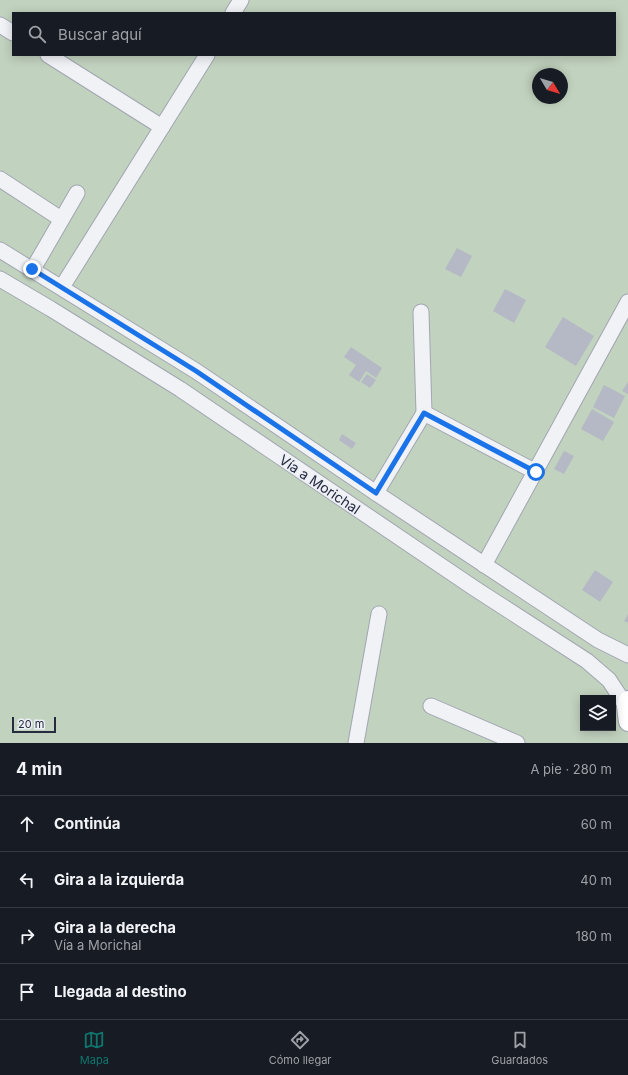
<!DOCTYPE html>
<html lang="es">
<head>
<meta charset="utf-8">
<style>
	:root { --surface:#171b24; --page:#20242c; --text:#f1f3f6; --muted:#9ea1a6; --line:#363941; --accent:#0f766e }
	body { margin:0; font-family:Inter,sans-serif; background:var(--page); color:var(--text) }
	.controls { position:absolute; right:12px; bottom:12px; display:grid; overflow:hidden; border-radius:0px; box-shadow:0 2px 10px #0003 }
	.controls button { width:36px; height:36px; display:grid; place-items:center; padding:0; border:0; border-bottom:1px solid var(--line); background:var(--surface); color:var(--text); font:20px sans-serif }
	.compass { position:absolute; left:532px; top:68px; width:36px; height:36px; border-radius:50%; background:var(--surface); box-shadow:0 2px 10px #0003; rotate:128deg }
	.scale { position:absolute; left:12px; bottom:10px; width:44px; box-sizing:border-box; padding-left:4px; border:2px solid #262c3f; border-top:0; font-size:11px; line-height:14px; white-space:nowrap; color:#262c3f; -webkit-text-stroke:3px #edeff6; paint-order:stroke }
	.stop { position:absolute; width:12px; height:12px; margin:-9px; border:3px solid #1a73e8; border-radius:50%; background:#fff }
	.stop.end { background:#1a73e8; border-color:#fff; box-shadow:0 1px 4px #0008 }
	.list { margin:0; padding:0; list-style:none }
	h2 { display:flex; justify-content:space-between; align-items:center; height:52px; margin:0; padding:0 16px; font-size:17px }
	h2 small { font-size:13px; font-weight:400; color:var(--muted) }
	.list li { display:grid; grid-template-columns:26px 1fr auto; gap:12px; align-items:center; box-sizing:border-box; height:56px; padding:0 16px; border-top:1px solid var(--line) }
	.list b { display:block; font-size:15px; white-space:nowrap }
	.list p { margin:0; font-size:13px; white-space:nowrap; color:var(--muted) }
	.list em { font-size:13px; font-style:normal; color:var(--muted) }
	.icon { flex:none; width:22px; height:22px; fill:none; stroke:currentColor; stroke-width:2; stroke-linecap:round; stroke-linejoin:round }
	.map { position:relative; flex:none; width:628px; height:743px; overflow:hidden }
	.search { position:absolute; background:var(--surface); box-shadow:0 2px 10px #0003; left:12px; right:12px; top:12px; height:44px; display:flex; align-items:center; gap:10px; box-sizing:border-box; padding:0 14px; border-radius:0px; color:var(--muted); font-size:15px }
	.sheet { height:276px; background:var(--surface) }
	nav { display:flex; justify-content:space-around; align-items:center; box-sizing:border-box; height:56px; border-top:1px solid var(--line); background:var(--surface); font-size:11px; color:var(--muted) }
	nav a { display:grid; justify-items:center; gap:2px }
	nav .on { color:var(--accent) }
	.map>svg:first-child { display:block }
</style>
</head>
<body>
<div class="map">
<svg width="628" height="743" viewBox="0 0 628 743">
	<rect width="100%" height="100%" fill="#dde0e8"/>
	<path fill="#c1d2be" fill-rule="evenodd" d="M0,0H628V743H0ZM13,13H615V55H13ZM538,74H562V98H538ZM583,698H613V728H583Z"/>
	<g fill="#b4b9c5">
		<polygon points="457,248 472,256 461,277 445,269"/>
		<polygon points="505,289 526,300 514,323 493,311"/>
		<polygon points="563,317 594,336 576,366 545,347"/>
		<polygon points="351,347 382,368 376,378 366,371 359,382 349,375 356,365 344,357"/>
		<polygon points="367,374 376,380 370,388 361,382"/>
		<polygon points="628,382 628,394 622,391"/>
		<polygon points="604,385 625,396 614,418 593,407"/>
		<polygon points="592,409 614,422 603,441 581,429"/>
		<polygon points="342,434 356,443 352,449 339,440"/>
		<polygon points="564,451 574,456 564,474 554,469"/>
		<polygon points="595,570 613,582 600,602 582,590"/>
		<polygon points="628,614 628,623 624,621"/>
	</g>
	<g fill="none" stroke-linecap="round" stroke-linejoin="round">
		<defs>
			<g id="minor">
				<polyline points="233,13 241,0"/>
				<polyline points="0,25 13,33"/>
				<polyline points="48,55 162,127"/>
				<polyline points="0,179 61,219"/>
				<polyline points="0,250 196,371 376,493 598,640 628,655"/>
				<polyline points="33,269 77,193"/>
				<polyline points="0,279 51,309 180,389 474,588 587,661 609,680 626,706"/>
				<polyline points="62,287 207,55"/>
				<polyline points="424,413 536,472"/>
				<polyline points="376,493 424,413 421,312"/>
				<polyline points="484,565 628,302"/>
				<polyline points="431,706 517,743"/>
				<polyline points="356,743 379,614"/>
			</g>
			<polyline id="major" points="628,700 626,706 628,722"/>
		</defs>
		<use href="#minor" stroke="#a2a6b2" stroke-width="17"/>
		<use href="#major" stroke="#9ca3b4" stroke-width="20"/>
		<use href="#minor" stroke="#f0f2f6" stroke-width="15"/>
		<use href="#major" stroke="#fff" stroke-width="18"/>
	</g>
	<g fill="none" stroke-linecap="round" stroke-linejoin="round">
		<polyline stroke="#1a73e8" stroke-width="5" points="32,269 196,371 376,493 424,413 536,472"/>
	</g>
	<g text-anchor="middle" dominant-baseline="central" stroke-width="3" stroke-linejoin="round" paint-order="stroke">
		<g font-size="14" fill="#262c3f" stroke="#edeff6">
			<text transform="translate(320 484) rotate(34)">Vía a Morichal</text>
		</g>
	</g>
</svg>
<div class="controls">
<button><svg class="icon" aria-label="layers" viewBox="0 0 24 24"><path d="M12 4l9 5-9 5-9-5zM3 14l9 5 9-5"/></svg></button>
</div>
<svg class="compass" viewBox="-18 -18 36 36"><path d="M0-13l5 13h-10z" fill="#e53935"/><path d="M0 13l5-13h-10z" fill="#9ea1a6"/></svg>
<div class="scale">20 m</div>
<div class="stop" style="left:536px;top:472px"></div>
<div class="stop end" style="left:32px;top:269px"></div>
<div class="search"><svg class="icon" aria-label="search" viewBox="0 0 24 24"><circle cx="10" cy="10" r="6"/><path d="M15 15l6 6"/></svg>Buscar aquí</div>
</div>
<section class="sheet">
<h2>4 min<small>A pie · 280 m</small></h2>
<ul class="list">
<li><svg class="icon" aria-label="ahead" viewBox="0 0 24 24"><path d="M12 20V5M6 11l6-6 6 6"/></svg><div><b>Continúa</b></div><em>60 m</em></li>
<li><svg class="icon" aria-label="left" viewBox="0 0 24 24"><path d="M17 20v-9H6M10 6l-5 5 5 5"/></svg><div><b>Gira a la izquierda</b></div><em>40 m</em></li>
<li><svg class="icon" aria-label="right" viewBox="0 0 24 24"><path d="M7 20v-9h11M14 6l5 5-5 5"/></svg><div><b>Gira a la derecha</b><p>Vía a Morichal</p></div><em>180 m</em></li>
<li><svg class="icon" aria-label="arrive" viewBox="0 0 24 24"><path d="M6 21V4h12l-3 4 3 4H6"/></svg><div><b>Llegada al destino</b></div></li>
</ul>
</section>
<nav>
<a class="on"><svg class="icon" aria-label="map" viewBox="0 0 24 24"><path d="M3 6l6-2 6 2 6-2v14l-6 2-6-2-6 2zM9 4v14M15 6v14"/></svg>Mapa</a>
<a><svg class="icon" aria-label="directions" viewBox="0 0 24 24"><path d="M12 3l9 9-9 9-9-9zM9 14v-3h6M13 9l2 2-2 2"/></svg>Cómo llegar</a>
<a><svg class="icon" aria-label="saved" viewBox="0 0 24 24"><path d="M7 4h10v16l-5-4-5 4z"/></svg>Guardados</a>
</nav>
</body>
</html>
